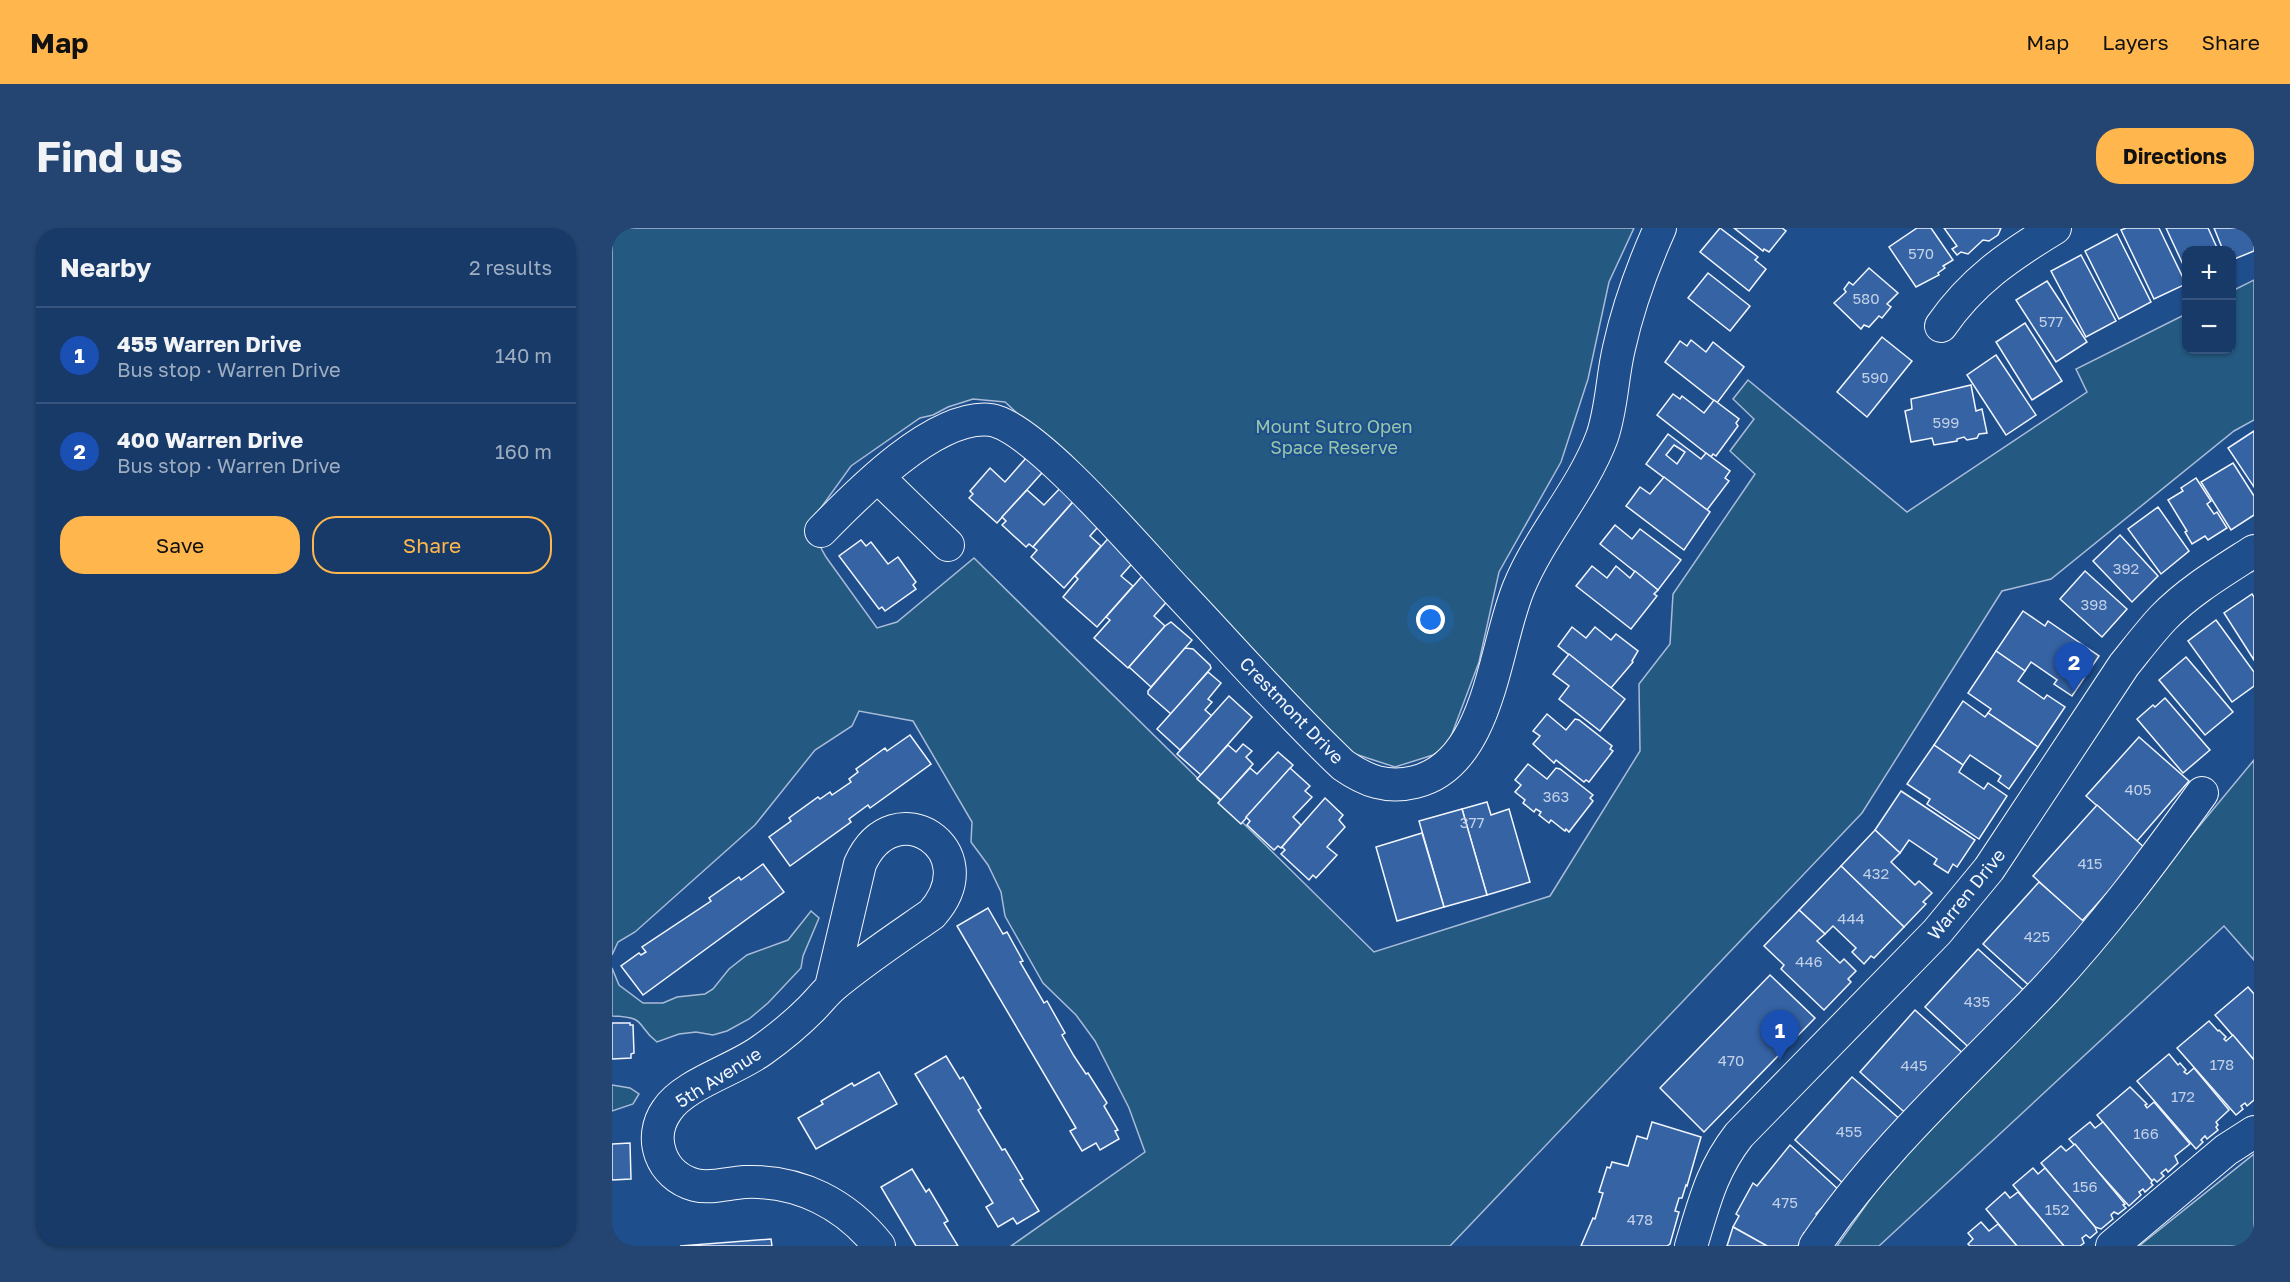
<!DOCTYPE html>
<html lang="en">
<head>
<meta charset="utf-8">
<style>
	:root { --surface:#173a69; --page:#244571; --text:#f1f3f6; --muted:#9eadc0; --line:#36547d; --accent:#ffb74d }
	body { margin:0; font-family:"Golos Text",sans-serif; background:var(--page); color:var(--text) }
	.controls { position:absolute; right:18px; top:18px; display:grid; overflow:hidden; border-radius:12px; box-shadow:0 2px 4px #0004 }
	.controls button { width:54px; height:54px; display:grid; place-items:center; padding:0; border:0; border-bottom:2px solid var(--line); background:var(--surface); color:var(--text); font:30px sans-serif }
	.you { position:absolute; left:819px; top:392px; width:21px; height:21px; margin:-15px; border:4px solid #fff; border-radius:50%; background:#1a73e8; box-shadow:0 0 0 9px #1a73e833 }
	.badge { display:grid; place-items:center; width:39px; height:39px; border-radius:50%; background:var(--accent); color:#fff; font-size:20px; font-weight:700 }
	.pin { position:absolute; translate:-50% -50px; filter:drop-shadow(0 2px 3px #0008) }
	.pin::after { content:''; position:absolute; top:32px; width:21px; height:18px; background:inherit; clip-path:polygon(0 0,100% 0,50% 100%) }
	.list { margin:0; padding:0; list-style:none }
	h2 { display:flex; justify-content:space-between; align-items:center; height:78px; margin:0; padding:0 24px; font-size:26px }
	h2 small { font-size:20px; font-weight:400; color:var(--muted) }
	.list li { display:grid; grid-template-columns:39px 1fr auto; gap:18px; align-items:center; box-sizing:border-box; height:96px; padding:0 24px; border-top:2px solid var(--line) }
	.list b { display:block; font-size:22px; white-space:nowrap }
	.list p { margin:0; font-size:20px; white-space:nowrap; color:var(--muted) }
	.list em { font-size:20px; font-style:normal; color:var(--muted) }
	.actions { display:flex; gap:12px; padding:18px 24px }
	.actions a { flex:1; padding:14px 0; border:2px solid var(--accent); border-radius:24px; text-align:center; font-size:21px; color:var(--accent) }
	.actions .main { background:var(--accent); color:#111 }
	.map { position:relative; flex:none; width:1642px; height:1018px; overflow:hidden; border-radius:24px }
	header { display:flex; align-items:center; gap:36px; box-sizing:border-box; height:84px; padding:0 30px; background:var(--accent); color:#111 }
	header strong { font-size:28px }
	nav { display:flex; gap:33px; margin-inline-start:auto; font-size:21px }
	.intro { display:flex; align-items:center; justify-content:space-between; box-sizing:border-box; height:144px; padding:0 36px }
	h1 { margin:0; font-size:42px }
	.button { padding:15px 27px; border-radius:24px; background:var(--accent); color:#111; font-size:21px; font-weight:700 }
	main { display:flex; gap:36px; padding:0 36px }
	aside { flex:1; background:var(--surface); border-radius:24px; box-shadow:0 2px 4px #0004 }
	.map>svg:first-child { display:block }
</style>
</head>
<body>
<header>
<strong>Map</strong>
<nav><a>Map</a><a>Layers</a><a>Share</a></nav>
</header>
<div class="intro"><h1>Find us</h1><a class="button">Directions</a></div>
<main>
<aside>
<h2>Nearby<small>2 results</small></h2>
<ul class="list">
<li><span class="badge" style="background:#1a4fb4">1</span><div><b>455 Warren Drive</b><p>Bus stop · Warren Drive</p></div><em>140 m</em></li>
<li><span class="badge" style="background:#1a4fb4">2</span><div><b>400 Warren Drive</b><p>Bus stop · Warren Drive</p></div><em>160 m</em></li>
</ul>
<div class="actions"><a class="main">Save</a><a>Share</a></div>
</aside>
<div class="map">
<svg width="1642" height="1018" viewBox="0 0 1642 1018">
	<rect width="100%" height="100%" fill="#1f4e8c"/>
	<g fill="#245a82" stroke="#a8bbd7" stroke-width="1.5">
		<polygon points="0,0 1022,0 997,54 976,151 949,234 887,344 867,434 835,519 821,527 783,539 737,524 650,441 494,268 393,174 361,171 336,179 321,187 308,190 239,238 203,288 209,320 214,329 265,400 285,394 362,330 762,724 938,668 1028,523 1027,456 1058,416 1061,366 1143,246 1118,223 1142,191 1121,171 1136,152 1295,284 1475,164 1464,141 1574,86 1574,122 1620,122 1620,63 1642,52 1642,192 1622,203 1439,351 1390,363 1250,585 838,1018 399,1018 533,924 517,880 483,813 464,787 431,755 398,697 393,688 389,664 376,637 359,614 360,594 301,493 247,483 240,498 203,522 143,597 23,704 6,714 0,727"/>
		<polygon points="1642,532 1642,732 1612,698 1267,1018 1225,1018 1288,929 1464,747"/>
		<path d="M199,683L207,690L191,728L189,740L156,775L137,791L115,803L101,807L84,804L67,806L45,814C23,797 36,789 0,788V740L7,757L31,775H51L65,769L93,766L101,761L117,741L135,727L176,712Z"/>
		<polygon points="0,857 18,860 27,866 21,876 0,883"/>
		<polygon points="1642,926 1642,1018 1527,1018"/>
	</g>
	<g fill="#3563a3" stroke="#f2f6ff" stroke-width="1.5" fill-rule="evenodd">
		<polygon points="1108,0 1146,29 1143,32 1154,41 1137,63 1088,24"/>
		<polygon points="1122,0 1170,0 1174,3 1157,24 1152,21 1151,23"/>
		<polygon points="1305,0 1319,0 1341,32 1331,38 1333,40 1326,45 1327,47 1304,59 1277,19"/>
		<polygon points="1332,0 1389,0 1386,7 1377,13 1371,12 1356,26 1349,24 1345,27 1340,21 1345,18"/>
		<polygon points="1514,0 1547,0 1574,56 1542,71 1509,2"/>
		<polygon points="1554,0 1596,0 1606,22 1574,22 1574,43"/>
		<polygon points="1602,0 1642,0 1642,23 1620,32 1620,22 1611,22"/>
		<polygon points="1505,6 1539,74 1507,91 1473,23"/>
		<polygon points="1469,27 1504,93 1474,109 1439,43"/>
		<polygon points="1257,40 1286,65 1275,76 1279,79 1270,90 1267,88 1257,99 1252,97 1249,101 1222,75 1234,64 1232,61 1237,54 1241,57"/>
		<polygon points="1096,45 1138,78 1118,103 1076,70"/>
		<polygon points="1435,53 1475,114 1444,134 1404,72"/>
		<polygon points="1413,95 1450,153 1420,172 1384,114"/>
		<polygon points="1270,109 1300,133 1255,189 1225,164"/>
		<polygon points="1079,112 1094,124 1101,114 1132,139 1105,175 1053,134 1068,113 1075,118"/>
		<polygon points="1384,127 1424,187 1394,207 1355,147"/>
		<polygon points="1359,157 1364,183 1370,181 1375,205 1367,206 1365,210 1355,212 1352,209 1345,211 1345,213 1322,217 1320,210 1299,214 1293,183 1300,181 1299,171"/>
		<polygon points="1061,166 1068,171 1070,168 1092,185 1102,172 1127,191 1124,195 1126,198 1104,228 1101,226 1099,229 1045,187"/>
		<polygon points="1642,203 1642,259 1616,220"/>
		<path d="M1056,206L1089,231L1094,225L1118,243L1113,250L1117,253L1095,282L1034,236ZM1062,217L1073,224L1065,236L1054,227Z"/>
		<polygon points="422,221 438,236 385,295 357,270 361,266 358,263 378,240 393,254"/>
		<polygon points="1621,235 1642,268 1642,287 1619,302 1589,254"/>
		<polygon points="1052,249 1098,284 1072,322 1014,278 1028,259 1038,266"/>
		<polygon points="1584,250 1599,273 1595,276 1602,286 1605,284 1615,300 1596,312 1593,308 1580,316 1573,304 1575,303 1556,272 1571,263 1569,260"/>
		<polygon points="453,255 466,268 421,319 417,316 414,319 390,297 394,293 390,289 415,262 432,277"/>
		<polygon points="469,265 493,291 478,308 489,318 452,360 419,329 425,322 421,319"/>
		<polygon points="1546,279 1577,323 1549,346 1516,301"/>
		<polygon points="1003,297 1020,311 1028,301 1069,332 1046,362 988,316"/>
		<polygon points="501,305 525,330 509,348 521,358 485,399 451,369 466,351 463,348"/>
		<polygon points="1508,307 1546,348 1520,374 1481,333"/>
		<polygon points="249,312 254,318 259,314 276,336 286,329 304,354 301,357 304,361 273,383 270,379 267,381 227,328"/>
		<polygon points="980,338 995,350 1004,338 1018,350 1023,343 1046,362 1042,366 1045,368 1019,401 964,358"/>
		<polygon points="1473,343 1515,381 1490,409 1448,371"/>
		<polygon points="532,346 559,369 542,388 553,398 516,440 482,410 498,392 494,389"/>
		<polygon points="1640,366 1642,369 1642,432 1612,385"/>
		<polygon points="1411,383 1433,398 1436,393 1487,428 1460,468 1442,456 1445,452 1419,434 1413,443 1384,423"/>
		<polygon points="1604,392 1642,444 1642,458 1620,474 1576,413"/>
		<polygon points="559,394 580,412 539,459 517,439 553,398"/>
		<polygon points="960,399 974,410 983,399 999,412 1004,406 1026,423 1020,433 1021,434 999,460 946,418"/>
		<polygon points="573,420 581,421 598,437 599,440 559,486 536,466 536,463"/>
		<polygon points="1384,423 1413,443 1406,453 1432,471 1435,467 1453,479 1426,519 1376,485 1379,481 1356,465"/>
		<polygon points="957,426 1013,471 988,503 947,471 957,458 941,446"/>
		<polygon points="1574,429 1621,484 1593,507 1547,452"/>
		<polygon points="596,444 609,455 596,471 600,474 593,482 600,488 568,522 545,501"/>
		<polygon points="617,468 640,489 589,547 565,526"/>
		<polygon points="1553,470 1598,522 1571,545 1525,491 1541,477 1543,479"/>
		<polygon points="1351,473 1373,489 1376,485 1426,519 1397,561 1386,553 1389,548 1358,527 1351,537 1322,517"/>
		<polygon points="935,486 954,502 963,491 967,492 1000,518 998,521 1001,523 977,554 974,552 972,554 944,532 942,535 921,516 928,508 921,503"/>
		<polygon points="298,507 319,536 258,580 256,577 237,591 239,594 178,638 157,609 179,593 177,590 206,569 208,571 218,564 220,567 239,554 237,551 246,544 244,541 273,520 275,523"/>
		<polygon points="1527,509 1577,553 1525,613 1474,568"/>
		<polygon points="631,516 640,523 634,529 641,536 609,572 585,551 616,517 624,524"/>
		<polygon points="1322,517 1351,537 1347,544 1372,561 1376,555 1395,568 1367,611 1315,576 1318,571 1295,556"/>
		<polygon points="666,524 681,537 629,596 606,575 638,540 645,546"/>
		<polygon points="916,536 935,551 944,540 948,541 981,567 978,570 981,573 957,604 954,601 953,603 939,592 937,595 927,587 929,584 924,581 922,584 911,575 913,572 903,564 909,557 903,552"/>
		<polygon points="678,540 698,558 693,563 700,569 681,589 689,597 669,620 666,618 662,622 635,597 638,593 634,589"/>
		<polygon points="1289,563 1363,612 1345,639 1341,636 1336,645 1322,636 1325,631 1297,612 1288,625 1263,602"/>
		<polygon points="713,570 731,587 727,592 733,599 715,619 725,627 704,650 701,647 697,652 669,626 673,622 670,619"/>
		<polygon points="875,574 879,587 897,581 918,654 875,667 850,581"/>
		<polygon points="1485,577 1534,621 1470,693 1421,648"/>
		<polygon points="850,581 875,667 832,679 807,593"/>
		<polygon points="1263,602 1288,625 1279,634 1303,657 1307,653 1320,665 1311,674 1314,676 1292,699 1229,638"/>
		<polygon points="810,605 832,679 785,693 764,619"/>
		<polygon points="151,636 172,664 31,767 9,738 27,725 29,727 34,724 30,719 99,673 97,670 127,649 129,652"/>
		<polygon points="1229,638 1292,699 1262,730 1259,728 1252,736 1240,724 1244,720 1221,698 1213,706 1187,682"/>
		<polygon points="1427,654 1478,699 1422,762 1371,716"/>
		<polygon points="376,680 391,706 395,704 411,733 408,734 432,775 435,773 453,805 450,807 462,828 474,846 476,845 495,875 492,878 506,902 503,903 507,911 488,922 484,915 470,923 458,903 464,900 345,698"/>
		<polygon points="1187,682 1213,706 1205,713 1228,735 1232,731 1244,743 1236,751 1239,754 1212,782 1169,741 1172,737 1152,718"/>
		<polygon points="1366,721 1417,767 1364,826 1313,779"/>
		<polygon points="1158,747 1203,790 1092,904 1048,860"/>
		<polygon points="1636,759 1642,766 1642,832 1603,787"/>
		<polygon points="1303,782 1355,829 1300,891 1248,844"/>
		<polygon points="1597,793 1606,803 1607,802 1614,809 1612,811 1614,813 1621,807 1642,832 1642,872 1635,878 1633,875 1629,878 1631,881 1624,887 1565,820"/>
		<polygon points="0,795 18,795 18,797 21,797 22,825 19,826 19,830 0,831"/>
		<polygon points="1557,826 1566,837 1568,835 1574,842 1572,844 1575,846 1582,840 1617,882 1604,894 1606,897 1604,899 1606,902 1595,911 1593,908 1589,912 1591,914 1584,921 1525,853"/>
		<polygon points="334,828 348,851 351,849 369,880 366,882 390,922 393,921 411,951 408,952 427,983 405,996 401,990 386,999 374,979 381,975 303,846"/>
		<polygon points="267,844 285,876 204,921 186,890 211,876 209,873 240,855 242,858"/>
		<polygon points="1240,849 1291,894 1234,958 1183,912"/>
		<polygon points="1518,859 1535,876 1533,877 1535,880 1542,874 1578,916 1563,928 1566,935 1556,944 1554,941 1549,945 1552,948 1545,954 1542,951 1540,953 1485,887"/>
		<polygon points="1040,894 1089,909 1075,958 1074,957 1070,970 1067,970 1063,983 1067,984 1058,1016 1055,1018 969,1018 981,990 983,991 991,965 987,964 995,939 998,940 1000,934 1016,938 1025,908 1035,911"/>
		<polygon points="1478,894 1483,900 1491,894 1540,953 1539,955 1541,957 1533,964 1531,961 1527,964 1529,967 1517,978 1457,911"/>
		<polygon points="18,915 19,951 0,952 0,916"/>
		<polygon points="1463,916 1513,976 1511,977 1514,980 1506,986 1502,984 1499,987 1501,991 1489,1001 1483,999 1429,935 1449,918 1454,923"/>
		<polygon points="1178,917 1227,962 1204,986 1205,987 1195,1006 1192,1005 1186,1018 1155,1018 1121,999 1127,988 1124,986 1141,955 1145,958"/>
		<polygon points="1421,940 1426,946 1433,940 1483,999 1485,1004 1478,1010 1474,1007 1470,1010 1472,1015 1468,1018 1452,1018 1401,957"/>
		<polygon points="300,941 314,964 317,961 336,993 332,995 346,1018 304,1018 269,959"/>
		<polygon points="1393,964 1398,970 1406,964 1452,1018 1405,1018 1374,981"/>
		<polygon points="1369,994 1377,1003 1386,996 1405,1018 1358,1018 1356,1016 1361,1011 1356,1005"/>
		<polygon points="1121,999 1155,1018 1115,1018"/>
		<polygon points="159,1011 160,1018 68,1018"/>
	</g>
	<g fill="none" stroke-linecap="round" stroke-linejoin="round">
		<defs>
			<g id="minor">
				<path d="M1329,98C1360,53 1397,28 1443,0"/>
				<polyline points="266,249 336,317"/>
				<path d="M209,303C245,266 324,185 379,192C423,199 531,327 565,363C620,421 673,482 731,537C754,553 775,561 803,554C878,536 882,418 907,359C929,306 970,262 990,209C1000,180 1000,149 1007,120C1016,79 1031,38 1048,0"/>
				<path d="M219,759L248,636C282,560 377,622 320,686C287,709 252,732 221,758C213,765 206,774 199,781C184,796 167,810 150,822C123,842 72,856 55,882C35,910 49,948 83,957C99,961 116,955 133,954C187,952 234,976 267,1018"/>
				<path d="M1079,1018C1092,976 1099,943 1127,907L1325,704L1377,641L1512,437C1525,421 1537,405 1551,390C1577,363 1611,343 1642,323"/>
				<path d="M1203,1018C1267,922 1355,844 1434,761C1491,700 1541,633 1590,565"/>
				<polyline points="1500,1018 1614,922 1642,904"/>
			</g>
		</defs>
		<use href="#minor" stroke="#f2f6ff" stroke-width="34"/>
		<use href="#minor" stroke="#1f4e8c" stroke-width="32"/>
	</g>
	<g text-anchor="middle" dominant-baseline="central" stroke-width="4.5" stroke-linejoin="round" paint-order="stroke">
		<g font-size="15" fill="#c3d1e8">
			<text x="1309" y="25">570</text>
			<text x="1254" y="70">580</text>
			<text x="1439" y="93">577</text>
			<text x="1263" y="149">590</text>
			<text x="1334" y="194">599</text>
			<text x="1514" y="340">392</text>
			<text x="1482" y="376">398</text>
			<text x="1526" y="561">405</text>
			<text x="944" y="568">363</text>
			<text x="860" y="594">377</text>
			<text x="1478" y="635">415</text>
			<text x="1264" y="645">432</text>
			<text x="1239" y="690">444</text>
			<text x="1425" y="708">425</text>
			<text x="1197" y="733">446</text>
			<text x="1365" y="773">435</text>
			<text x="1119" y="832">470</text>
			<text x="1610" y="836">178</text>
			<text x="1302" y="837">445</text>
			<text x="1571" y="868">172</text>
			<text x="1237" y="903">455</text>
			<text x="1534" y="905">166</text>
			<text x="1473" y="958">156</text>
			<text x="1173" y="974">475</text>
			<text x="1445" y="981">152</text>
			<text x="1028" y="991">478</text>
		</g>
		<g font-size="18" fill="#97c8a6" stroke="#1f4e8c">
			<text x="722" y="198">Mount Sutro Open<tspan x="722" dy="21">Space Reserve</tspan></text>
		</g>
		<g font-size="18" fill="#f2f6ff" stroke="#1f4e8c">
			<text transform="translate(680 482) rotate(46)">Crestmont Drive</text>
			<text transform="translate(1354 666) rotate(-51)">Warren Drive</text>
			<text transform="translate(106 849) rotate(-32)">5th Avenue</text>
		</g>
	</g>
</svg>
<div class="controls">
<button>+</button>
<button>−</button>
</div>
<div class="you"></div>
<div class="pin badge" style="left:1168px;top:832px;background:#1a4fb4">1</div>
<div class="pin badge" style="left:1462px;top:464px;background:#1a4fb4">2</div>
</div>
</main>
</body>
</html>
